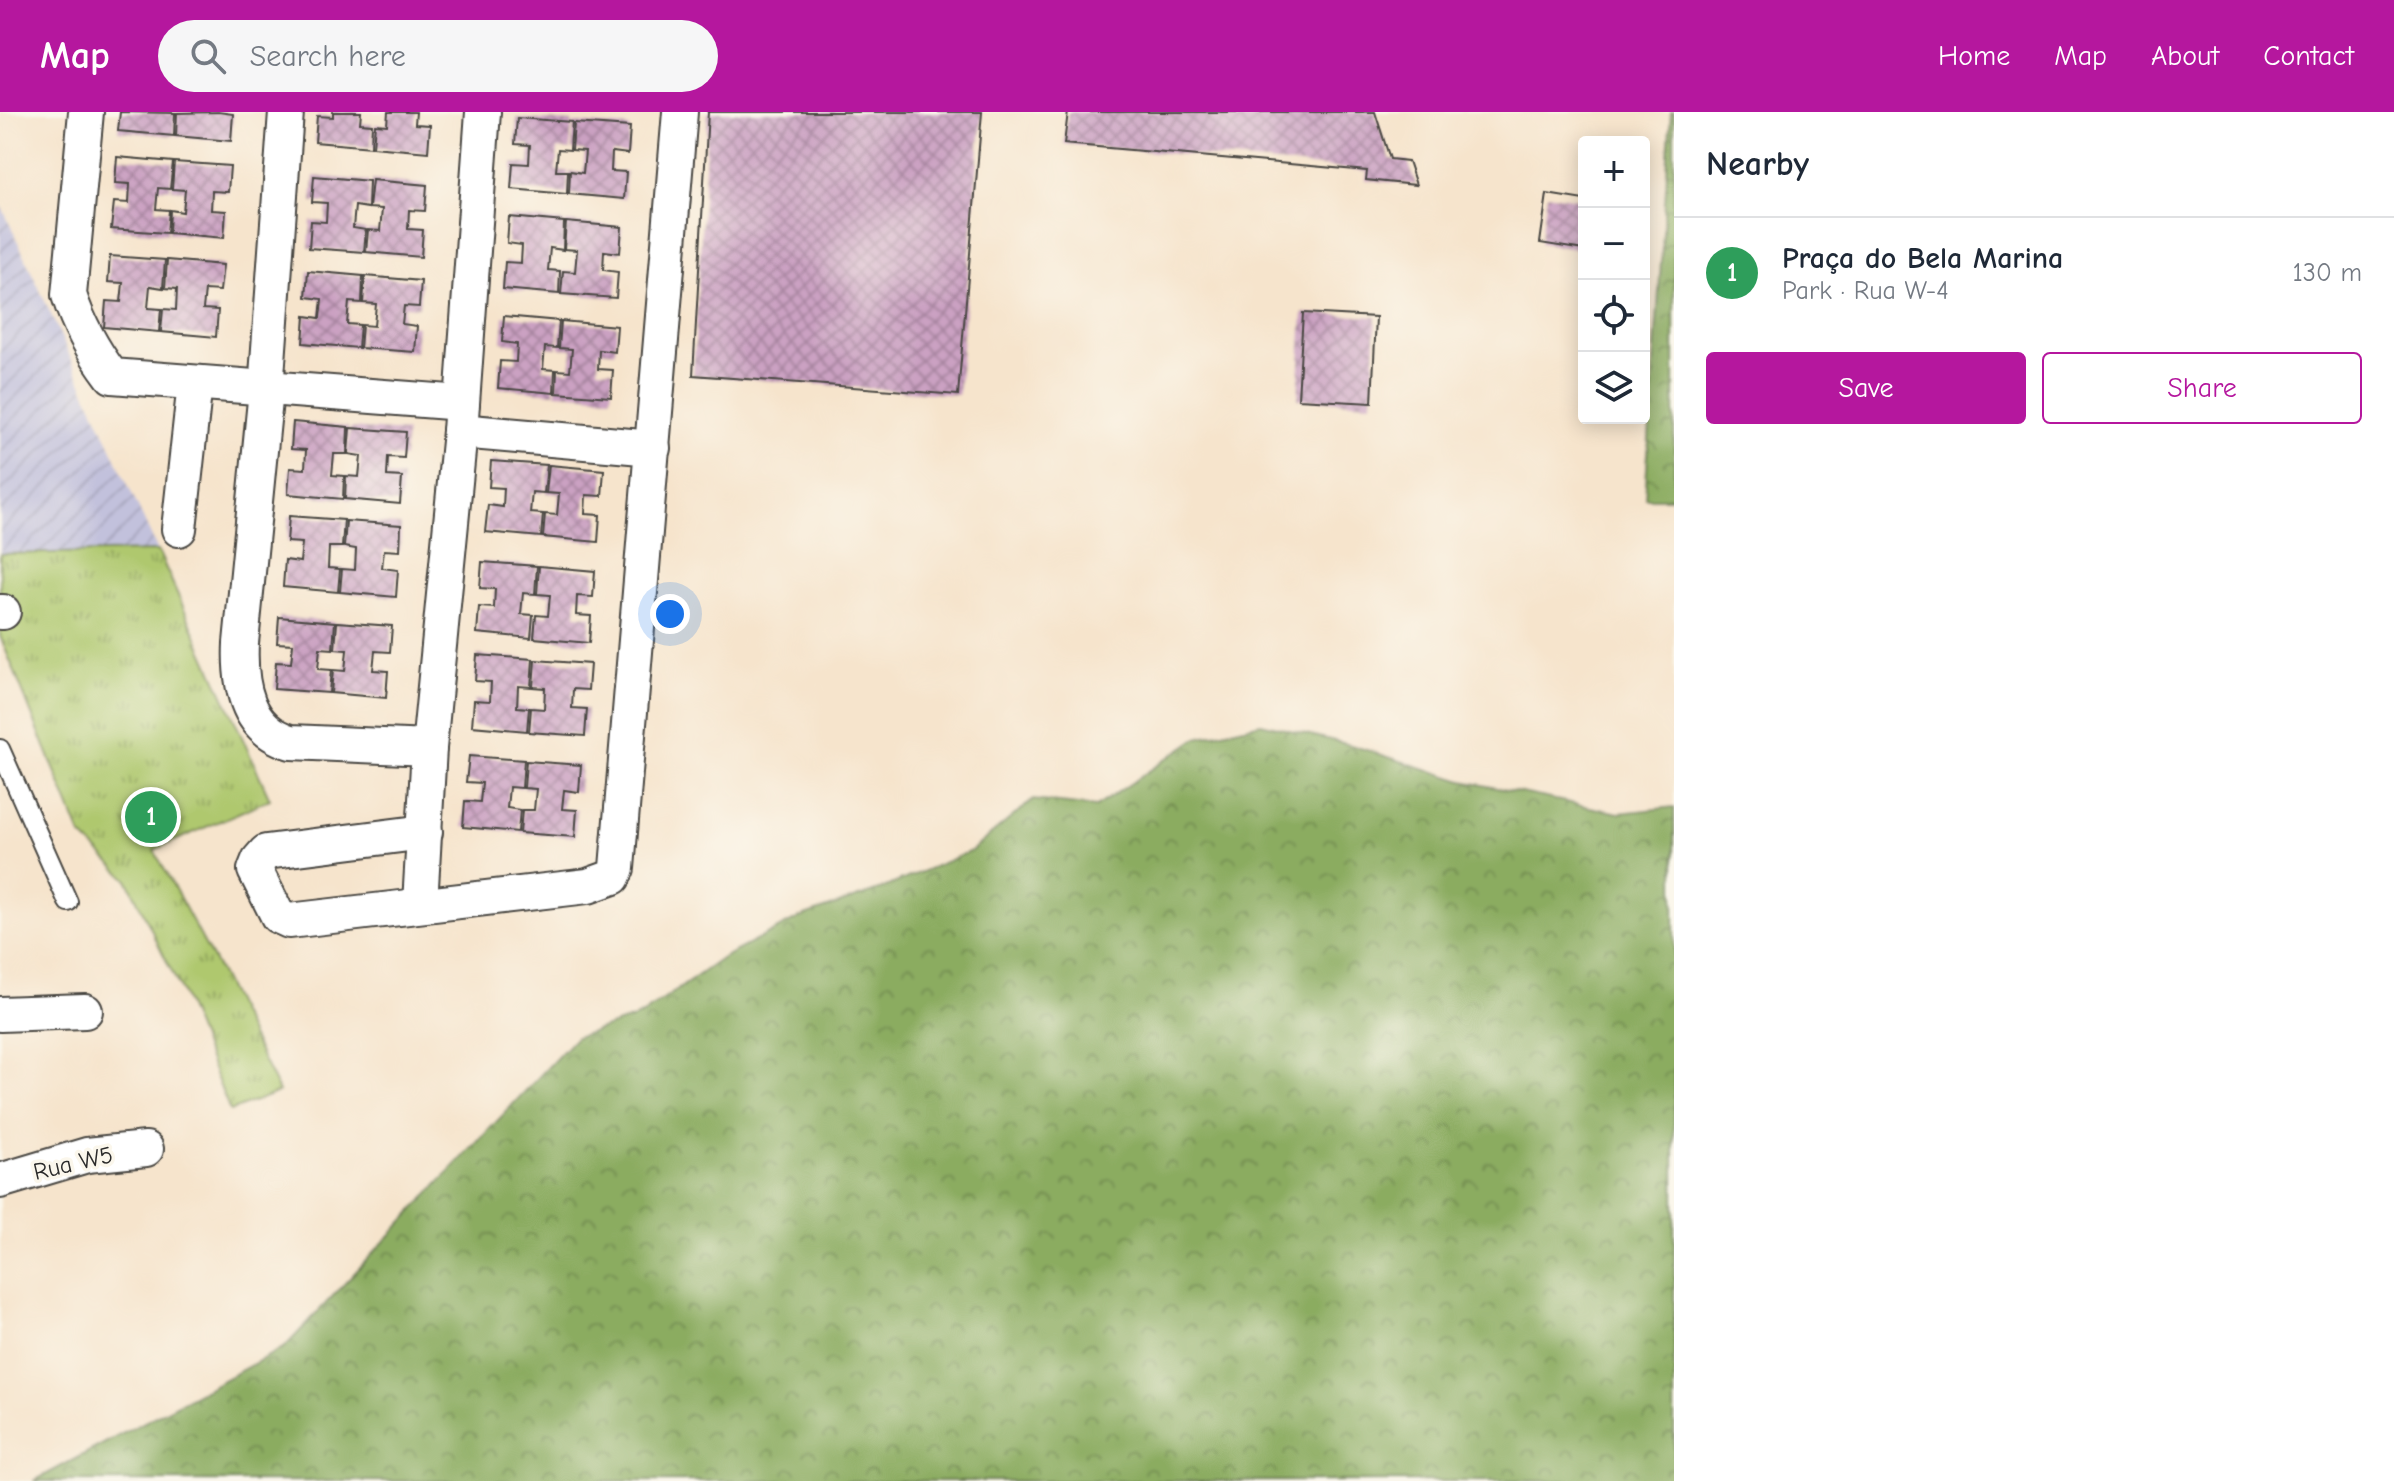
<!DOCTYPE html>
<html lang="en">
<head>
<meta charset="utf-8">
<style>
	:root { --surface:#fff; --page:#f6f6f7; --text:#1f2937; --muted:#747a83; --line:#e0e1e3; --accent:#b5179e }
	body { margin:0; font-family:"Comic Neue",sans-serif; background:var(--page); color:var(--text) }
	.controls { position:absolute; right:24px; top:24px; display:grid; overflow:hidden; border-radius:8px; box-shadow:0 4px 20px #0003 }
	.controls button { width:72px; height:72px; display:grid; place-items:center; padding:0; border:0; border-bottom:2px solid var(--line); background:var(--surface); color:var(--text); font:40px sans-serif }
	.you { position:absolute; left:670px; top:502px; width:28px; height:28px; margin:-20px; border:6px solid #fff; border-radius:50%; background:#1a73e8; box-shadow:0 0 0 12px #1a73e833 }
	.badge { display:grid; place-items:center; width:52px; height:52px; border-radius:50%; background:var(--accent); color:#fff; font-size:26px; font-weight:700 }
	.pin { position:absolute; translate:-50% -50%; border:4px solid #fff; box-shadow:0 2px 8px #0006 }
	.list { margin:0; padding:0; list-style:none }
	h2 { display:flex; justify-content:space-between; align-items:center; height:104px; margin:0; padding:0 32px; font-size:34px }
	h2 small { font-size:26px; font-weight:400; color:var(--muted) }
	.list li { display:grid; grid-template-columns:52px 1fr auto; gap:24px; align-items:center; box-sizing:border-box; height:112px; padding:0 32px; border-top:2px solid var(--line) }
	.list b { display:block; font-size:30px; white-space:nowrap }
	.list p { margin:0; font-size:26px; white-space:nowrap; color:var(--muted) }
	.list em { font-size:26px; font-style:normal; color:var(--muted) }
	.actions { display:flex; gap:16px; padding:24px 32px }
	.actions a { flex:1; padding:18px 0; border:2px solid var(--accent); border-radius:8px; text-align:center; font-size:28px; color:var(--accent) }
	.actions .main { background:var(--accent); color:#fff }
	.icon { flex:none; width:44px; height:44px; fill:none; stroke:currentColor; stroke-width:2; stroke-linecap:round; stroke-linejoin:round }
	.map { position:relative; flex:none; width:1674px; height:1369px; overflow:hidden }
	header { display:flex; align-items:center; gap:48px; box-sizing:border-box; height:112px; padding:0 40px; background:var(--accent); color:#fff }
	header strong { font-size:38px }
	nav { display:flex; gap:44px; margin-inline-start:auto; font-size:28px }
	.search { width:560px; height:72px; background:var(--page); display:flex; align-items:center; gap:20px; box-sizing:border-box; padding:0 28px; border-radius:44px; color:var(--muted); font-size:30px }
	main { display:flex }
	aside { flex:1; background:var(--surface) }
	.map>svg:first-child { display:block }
</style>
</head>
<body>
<header>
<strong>Map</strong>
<div class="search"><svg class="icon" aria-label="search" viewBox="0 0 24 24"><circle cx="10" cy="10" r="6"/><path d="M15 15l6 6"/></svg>Search here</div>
<nav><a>Home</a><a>Map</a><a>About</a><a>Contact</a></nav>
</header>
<main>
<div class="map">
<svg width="1674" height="1369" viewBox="0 0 1674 1369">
	<defs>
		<pattern id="industrial-furrows" width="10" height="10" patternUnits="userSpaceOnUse" patternTransform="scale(2)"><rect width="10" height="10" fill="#c2c1dc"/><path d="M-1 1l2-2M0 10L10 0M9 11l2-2" fill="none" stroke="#a7a6bd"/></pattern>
		<pattern id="grass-tufts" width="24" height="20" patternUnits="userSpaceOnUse" patternTransform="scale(2)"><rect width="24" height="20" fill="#afc86e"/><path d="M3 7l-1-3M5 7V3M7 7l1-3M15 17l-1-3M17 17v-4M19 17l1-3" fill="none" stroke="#8fa35b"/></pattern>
		<pattern id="forest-crowns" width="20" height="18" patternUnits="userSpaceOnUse" patternTransform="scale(2)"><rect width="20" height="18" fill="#8bac61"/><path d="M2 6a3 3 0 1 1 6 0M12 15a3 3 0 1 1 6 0" fill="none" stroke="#728c50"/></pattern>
		<pattern id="building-cross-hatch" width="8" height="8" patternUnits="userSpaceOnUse" patternTransform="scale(2)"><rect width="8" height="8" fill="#cba1c2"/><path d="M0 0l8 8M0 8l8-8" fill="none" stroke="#a5839e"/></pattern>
	</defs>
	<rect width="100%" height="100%" fill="#fbf7ec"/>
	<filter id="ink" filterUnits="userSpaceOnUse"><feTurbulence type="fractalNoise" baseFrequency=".0125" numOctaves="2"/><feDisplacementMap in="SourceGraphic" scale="16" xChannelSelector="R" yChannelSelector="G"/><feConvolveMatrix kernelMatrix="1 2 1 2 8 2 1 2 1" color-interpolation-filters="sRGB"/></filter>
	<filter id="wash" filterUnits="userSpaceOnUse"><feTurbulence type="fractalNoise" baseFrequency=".006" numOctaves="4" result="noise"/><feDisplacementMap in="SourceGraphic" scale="32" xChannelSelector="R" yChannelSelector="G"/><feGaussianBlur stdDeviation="1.8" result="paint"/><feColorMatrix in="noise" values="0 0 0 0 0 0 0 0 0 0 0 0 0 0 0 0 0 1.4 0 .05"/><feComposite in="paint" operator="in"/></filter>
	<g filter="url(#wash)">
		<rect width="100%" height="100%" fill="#f6e4cc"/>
		<polygon fill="url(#industrial-furrows)" points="0,91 24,143 158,439 0,442"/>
		<polygon fill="url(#grass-tufts)" stroke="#6d7a4c" stroke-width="2" points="158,439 270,687 154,738 216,853 279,980 230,999 183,883 127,767 81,723 0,524 0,442"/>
		<g fill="url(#forest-crowns)" stroke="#5b6c46" stroke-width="2">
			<polygon points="1671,0 1674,0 1674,386 1645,386"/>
			<polygon points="1261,611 1351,633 1463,669 1619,701 1674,695 1674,1369 34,1369 285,1235 576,925 640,904 724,845 799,806 879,778 971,739 1033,688 1096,695 1197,626"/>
		</g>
		<g id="blocks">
			<g fill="url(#building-cross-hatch)">
				<polygon points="120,0 175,1 174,24 118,19"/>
				<polygon points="218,0 233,2 231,29 176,24 177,1"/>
				<polygon points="333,0 361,0 360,11 372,12 371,35 315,30 317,4 333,5"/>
				<polygon points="388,0 416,0 415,12 430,13 428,40 373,35 375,12 387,13"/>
				<polygon points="708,0 982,0 958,283 693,263"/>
				<polygon points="1068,0 1375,0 1390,47 1408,49 1416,73 1366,68 1367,59 1064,32"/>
				<polygon points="517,6 572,10 570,38 558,37 556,59 568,59 567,82 511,77 513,51 529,52 530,33 515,32"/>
				<polygon points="574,11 630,15 628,42 612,40 611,59 626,60 624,87 569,82 570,59 583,61 585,39 572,38"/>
				<polygon points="117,45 173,50 170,77 158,76 156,97 169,98 167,121 111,117 114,90 129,91 130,72 115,71"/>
				<polygon points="174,50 230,54 228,80 212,79 211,98 226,99 224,126 169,121 170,98 183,100 185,78 172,77"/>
				<polygon points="314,64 369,69 368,96 355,94 353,116 366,118 364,140 309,136 311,109 326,110 327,91 312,90"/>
				<polygon points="372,68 427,73 425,99 409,98 408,117 423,118 421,145 366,140 368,118 380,119 382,97 369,96"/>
				<polygon points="1547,82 1584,88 1584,138 1540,131"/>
				<polygon points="509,105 564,110 563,138 550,136 548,158 560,159 559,182 503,177 505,150 521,151 522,133 507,131"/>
				<polygon points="566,110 622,115 620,141 604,139 603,158 618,160 616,186 561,182 563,159 575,160 577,138 564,137"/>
				<polygon points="110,144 165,148 163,176 150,174 148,196 161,197 159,220 104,215 106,189 121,190 123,171 108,170"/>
				<polygon points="167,148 223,153 220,179 205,178 203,197 218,198 216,225 161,220 163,197 176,198 177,177 165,176"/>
				<polygon points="308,159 363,164 362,191 349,190 347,212 360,213 358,236 303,231 305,204 320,206 322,187 306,185"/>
				<polygon points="365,164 421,169 419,195 404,194 402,212 417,214 415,240 360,236 362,213 374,214 376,192 363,191"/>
				<polygon points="1303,201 1376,205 1372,291 1298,287"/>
				<polygon points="504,204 559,209 557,236 545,235 543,257 555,258 554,281 498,276 500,249 516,250 517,232 502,230"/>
				<polygon points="561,209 617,214 615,240 599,238 598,257 613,258 611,285 556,281 557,258 570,259 572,237 559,236"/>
				<polygon points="293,310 348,315 347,342 334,342 332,363 344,364 343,387 288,382 290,356 305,357 306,338 291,337"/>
				<polygon points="350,316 406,320 404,346 388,345 387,364 402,365 400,392 345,387 346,364 359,365 361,344 348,342"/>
				<polygon points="491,349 547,353 544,381 532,380 530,401 543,402 541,425 485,420 488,393 503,395 504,376 489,375"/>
				<polygon points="549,353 604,358 602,384 586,383 585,402 600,403 598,430 543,425 545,402 557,403 559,382 546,381"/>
				<polygon points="289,404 344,408 342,435 329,435 328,456 340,457 338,480 283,475 285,448 300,450 302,431 287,430"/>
				<polygon points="346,409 401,413 400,439 384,438 382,456 398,458 396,485 340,480 342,457 355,458 356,437 344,435"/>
				<polygon points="482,450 537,454 535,482 523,481 521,502 533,503 531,526 477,521 479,495 494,496 495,477 480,476"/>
				<polygon points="539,454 595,459 593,485 577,484 576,503 591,504 589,531 534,526 536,503 548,504 550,483 537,482"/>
				<polygon points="279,505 335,510 333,537 320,536 318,557 331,558 329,581 274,577 276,550 291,551 293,532 277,531"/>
				<polygon points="337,510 392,514 390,540 375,539 373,558 388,559 386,586 331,581 333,558 345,559 347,538 335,537"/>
				<polygon points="477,543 533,547 531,575 518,574 517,595 529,596 527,619 472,614 474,588 490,589 491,570 475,569"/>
				<polygon points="535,548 590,552 588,578 573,577 572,596 587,597 585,624 529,620 531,596 544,597 545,576 533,575"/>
				<polygon points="469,644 524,648 522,676 509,675 507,696 520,698 518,720 463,715 465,689 480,690 482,671 466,670"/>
				<polygon points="526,649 581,653 579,680 564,678 562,697 577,698 575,725 520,721 522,698 534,698 536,677 524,676"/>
			</g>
		</g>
	</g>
	<g filter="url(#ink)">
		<use href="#blocks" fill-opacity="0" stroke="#494743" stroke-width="2"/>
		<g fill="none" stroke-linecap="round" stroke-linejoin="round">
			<defs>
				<polyline id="service" points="0,637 68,790"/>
				<g id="minor">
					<path d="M86,0L69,183C79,214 93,239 112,264L462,291"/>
					<path d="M286,0L266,278L241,531C239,572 246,617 291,630L429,636"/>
					<polyline points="460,319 653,336"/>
					<polyline points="179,417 195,271"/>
					<polyline points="0,500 3,500"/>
					<polyline points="425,720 266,740 259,748 255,758 278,804 289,809 588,774 613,765 617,756 680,0"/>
					<polyline points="420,792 429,636 460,319 483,0"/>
					<polyline points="0,902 85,899"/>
					<polyline points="0,1069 87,1043 146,1037"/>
				</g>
			</defs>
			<use href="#service" stroke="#494743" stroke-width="22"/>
			<use href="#minor" stroke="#494743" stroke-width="38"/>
			<use href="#service" stroke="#fff" stroke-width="18"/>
			<use href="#minor" stroke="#fff" stroke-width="34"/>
		</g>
	</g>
	<g text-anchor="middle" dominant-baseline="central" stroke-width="7" stroke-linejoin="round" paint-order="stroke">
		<g font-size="24" fill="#2b2b2b" stroke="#fbf7ec">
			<text transform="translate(73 1051) rotate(-13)">Rua W5</text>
		</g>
	</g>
</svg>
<div class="controls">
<button>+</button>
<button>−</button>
<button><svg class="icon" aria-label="locate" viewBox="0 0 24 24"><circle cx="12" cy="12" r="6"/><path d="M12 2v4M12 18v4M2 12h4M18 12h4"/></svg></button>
<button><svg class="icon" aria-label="layers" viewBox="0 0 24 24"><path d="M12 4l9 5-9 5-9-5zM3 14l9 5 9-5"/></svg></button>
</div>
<div class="you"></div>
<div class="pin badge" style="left:151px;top:705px;background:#2e9e5b">1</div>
</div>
<aside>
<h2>Nearby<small></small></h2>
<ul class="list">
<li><span class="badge" style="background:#2e9e5b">1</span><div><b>Praça do Bela Marina</b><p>Park · Rua W-4</p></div><em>130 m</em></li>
</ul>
<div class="actions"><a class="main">Save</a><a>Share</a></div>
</aside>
</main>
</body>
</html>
